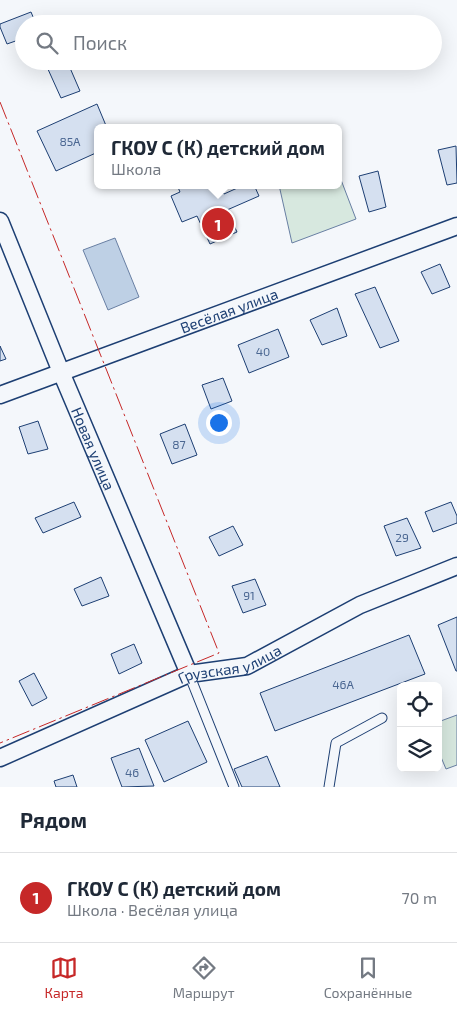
<!DOCTYPE html>
<html lang="ru">
<head>
<meta charset="utf-8">
<style>
	:root { --surface:#fff; --page:#f2f2f3; --text:#1f2937; --muted:#747a83; --line:#e0e1e3; --accent:#c62828 }
	body { margin:0; font-family:"Exo 2",sans-serif; background:var(--page); color:var(--text) }
	.controls { position:absolute; right:15px; bottom:15px; display:grid; overflow:hidden; border-radius:8px; box-shadow:0 5px 20px #0002 }
	.controls button { width:45px; height:45px; display:grid; place-items:center; padding:0; border:0; border-bottom:1px solid var(--line); background:var(--surface); color:var(--text); font:25px sans-serif }
	.you { position:absolute; left:218px; top:422px; width:18px; height:18px; margin:-12px; border:4px solid #fff; border-radius:50%; background:#1a73e8; box-shadow:0 0 0 8px #1a73e833 }
	.badge { display:grid; place-items:center; width:32px; height:32px; border-radius:50%; background:var(--accent); color:#fff; font-size:16px; font-weight:700 }
	.pin { position:absolute; translate:-50% -50%; border:2px solid #fff; box-shadow:0 1px 5px #0006 }
	.popup { position:absolute; left:94px; top:124px; width:248px; height:65px; box-sizing:border-box; display:grid; place-content:center; border-radius:8px; background:var(--surface); filter:drop-shadow(0 1px 4px #0005); font-size:16px; white-space:nowrap; color:var(--muted) }
	.popup b { font-size:19px; color:var(--text) }
	.popup::after { content:''; position:absolute; left:50%; top:100%; margin-left:-10px; border:10px solid transparent; border-top-color:var(--surface) }
	.list { margin:0; padding:0; list-style:none }
	h2 { display:flex; justify-content:space-between; align-items:center; height:65px; margin:0; padding:0 20px; font-size:21px }
	h2 small { font-size:16px; font-weight:400; color:var(--muted) }
	.list li { display:grid; grid-template-columns:32px 1fr auto; gap:15px; align-items:center; box-sizing:border-box; height:90px; padding:0 20px; border-top:1px solid var(--line) }
	.list b { display:block; font-size:19px; white-space:nowrap }
	.list p { margin:0; font-size:16px; white-space:nowrap; color:var(--muted) }
	.list em { font-size:16px; font-style:normal; color:var(--muted) }
	.icon { flex:none; width:28px; height:28px; fill:none; stroke:currentColor; stroke-width:2; stroke-linecap:round; stroke-linejoin:round }
	.map { position:relative; flex:none; width:457px; height:787px; overflow:hidden }
	.search { position:absolute; background:var(--surface); box-shadow:0 5px 20px #0002; left:15px; right:15px; top:15px; height:55px; display:flex; align-items:center; gap:12px; box-sizing:border-box; padding:0 18px; border-radius:28px; color:var(--muted); font-size:19px }
	.sheet { height:155px; background:var(--surface) }
	nav { display:flex; justify-content:space-around; align-items:center; box-sizing:border-box; height:70px; border-top:1px solid var(--line); background:var(--surface); font-size:14px; color:var(--muted) }
	nav a { display:grid; justify-items:center; gap:2px }
	nav .on { color:var(--accent) }
	.map>svg:first-child { display:block }
</style>
</head>
<body>
<div class="map">
<svg width="457" height="787" viewBox="0 0 457 787">
	<rect width="100%" height="100%" fill="#f4f7fb"/>
	<g fill="#d7e8df" stroke="#687fa3">
		<polygon points="338,172 356,219 292,243 279,185 338,185"/>
		<polygon points="457,715 457,765 446,769 438,750 438,722"/>
	</g>
	<polygon fill="#bed0e5" stroke="#687fa3" points="115,238 139,297 108,310 83,250"/>
	<g fill="#d5e0f0" stroke="#1d3f73">
		<polygon points="31,12 36,24 24,24 24,38 7,44 0,27 0,24"/>
		<polygon points="67,61 80,91 61,98 47,67"/>
		<polygon points="97,104 107,128 98,128 98,152 56,171 37,131"/>
		<polygon points="456,146 457,183 447,185 438,150"/>
		<polygon points="378,171 386,207 369,212 359,176"/>
		<polygon points="177,185 220,185 224,194 244,185 254,185 259,196 227,210 237,232 210,244 197,216 182,222 171,196 180,192"/>
		<polygon points="440,264 450,287 432,294 421,272"/>
		<polygon points="375,287 399,341 380,348 355,294"/>
		<polygon points="337,308 347,336 322,345 310,320"/>
		<polygon points="278,329 289,357 249,373 238,345"/>
		<polygon points="0,346 6,359 0,361"/>
		<polygon points="223,378 232,401 211,409 202,385"/>
		<polygon points="38,421 48,449 28,454 19,427"/>
		<polygon points="185,424 197,455 172,464 160,434"/>
		<polygon points="74,502 81,517 43,533 35,518"/>
		<polygon points="451,502 457,516 457,523 433,532 425,512"/>
		<polygon points="407,518 421,548 396,556 384,526"/>
		<polygon points="233,526 243,545 219,556 209,537"/>
		<polygon points="101,577 109,596 82,606 74,589"/>
		<polygon points="255,579 266,605 243,613 232,586"/>
		<polygon points="457,617 457,671 456,671 438,625"/>
		<polygon points="409,635 425,674 275,731 260,693"/>
		<polygon points="134,644 142,663 119,674 111,654"/>
		<polygon points="34,673 47,698 32,706 19,681"/>
		<polygon points="188,721 207,762 164,782 145,740"/>
		<polygon points="139,748 154,786 122,787 111,758"/>
		<polygon points="267,756 280,787 242,787 234,769"/>
		<polygon points="73,775 77,787 56,787 54,781"/>
	</g>
	<g fill="none" stroke-linecap="round" stroke-linejoin="round">
		<defs>
			<g id="service">
				<polyline points="189,674 234,787"/>
				<polyline points="329,787 336,743 382,718"/>
			</g>
			<g id="minor">
				<path id="s1" d="M0,221L61,372L189,674"/>
				<path id="s2" d="M0,395L457,226"/>
				<path id="s3" d="M0,758L189,674L247,666L360,605L457,566"/>
			</g>
		</defs>
		<use href="#service" stroke="#1d3f73" stroke-width="11"/>
		<use href="#minor" stroke="#1d3f73" stroke-width="19"/>
		<use href="#service" stroke="#f4f7fb" stroke-width="9"/>
		<use href="#minor" stroke="#f4f7fb" stroke-width="16"/>
		<polyline stroke="#c62828" stroke-width="1" stroke-dasharray="18 4 2.5 4" stroke-linecap="butt" points="0,102 219,653 0,743"/>
	</g>
	<g text-anchor="middle" dominant-baseline="central" stroke-width="4" stroke-linejoin="round" paint-order="stroke">
		<g font-size="12" fill="#4b6792">
			<text x="70" y="141">85А</text>
			<text x="263" y="351">40</text>
			<text x="179" y="444">87</text>
			<text x="402" y="537">29</text>
			<text x="249" y="595">91</text>
			<text x="343" y="684">46А</text>
			<text x="132" y="772">46</text>
		</g>
		<g font-size="15" fill="#1d3f73" stroke="#f4f7fb">
			<text stroke="none"><textPath href="#s2" startOffset="244">Весёлая улица</textPath></text>
			<text stroke="none"><textPath href="#s1" startOffset="246">Новая улица</textPath></text>
			<text stroke="none"><textPath href="#s3" startOffset="249">Грузская улица</textPath></text>
		</g>
	</g>
</svg>
<div class="controls">
<button><svg class="icon" aria-label="locate" viewBox="0 0 24 24"><circle cx="12" cy="12" r="6"/><path d="M12 2v4M12 18v4M2 12h4M18 12h4"/></svg></button>
<button><svg class="icon" aria-label="layers" viewBox="0 0 24 24"><path d="M12 4l9 5-9 5-9-5zM3 14l9 5 9-5"/></svg></button>
</div>
<div class="you"></div>
<div class="pin badge" style="left:218px;top:224px">1</div>
<div class="popup"><b>ГКОУ С (К) детский дом</b>Школа</div>
<div class="search"><svg class="icon" aria-label="search" viewBox="0 0 24 24"><circle cx="10" cy="10" r="6"/><path d="M15 15l6 6"/></svg>Поиск</div>
</div>
<section class="sheet">
<h2>Рядом<small></small></h2>
<ul class="list">
<li><span class="badge">1</span><div><b>ГКОУ С (К) детский дом</b><p>Школа · Весёлая улица</p></div><em>70 m</em></li>
</ul>
</section>
<nav>
<a class="on"><svg class="icon" aria-label="map" viewBox="0 0 24 24"><path d="M3 6l6-2 6 2 6-2v14l-6 2-6-2-6 2zM9 4v14M15 6v14"/></svg>Карта</a>
<a><svg class="icon" aria-label="directions" viewBox="0 0 24 24"><path d="M12 3l9 9-9 9-9-9zM9 14v-3h6M13 9l2 2-2 2"/></svg>Маршрут</a>
<a><svg class="icon" aria-label="saved" viewBox="0 0 24 24"><path d="M7 4h10v16l-5-4-5 4z"/></svg>Сохранённые</a>
</nav>
</body>
</html>
